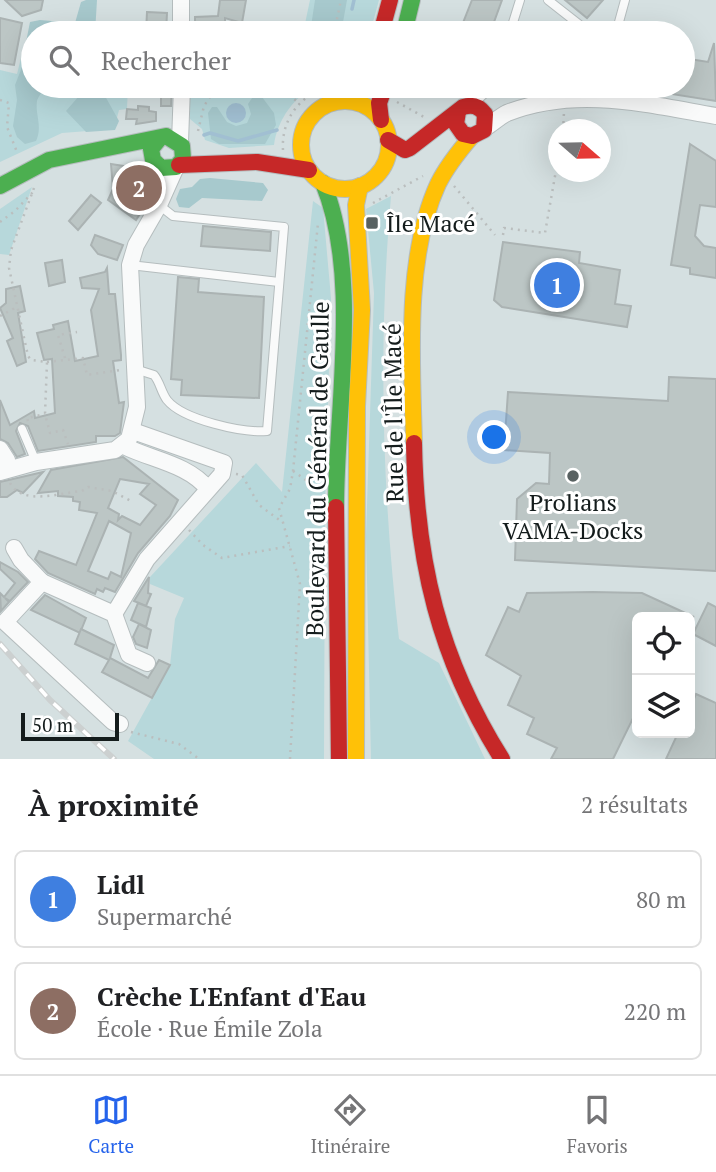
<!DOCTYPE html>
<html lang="fr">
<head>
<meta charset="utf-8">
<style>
	:root { --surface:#fff; --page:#f2f2f2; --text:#202124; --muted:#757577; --line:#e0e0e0; --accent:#2563eb }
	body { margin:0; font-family:"PT Serif",serif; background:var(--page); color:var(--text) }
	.controls { position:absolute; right:21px; bottom:21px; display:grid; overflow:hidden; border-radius:10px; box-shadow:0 7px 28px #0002 }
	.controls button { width:63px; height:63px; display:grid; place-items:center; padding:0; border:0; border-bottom:2px solid var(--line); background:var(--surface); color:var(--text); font:35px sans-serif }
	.compass { position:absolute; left:548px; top:119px; width:63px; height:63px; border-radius:50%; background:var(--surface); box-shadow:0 7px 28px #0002; rotate:110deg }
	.scale { position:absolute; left:21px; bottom:18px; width:98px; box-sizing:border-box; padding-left:7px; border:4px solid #141c1c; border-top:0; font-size:19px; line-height:24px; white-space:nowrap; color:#141c1c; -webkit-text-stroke:5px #fff; paint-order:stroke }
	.you { position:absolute; left:495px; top:438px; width:24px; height:24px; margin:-18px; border:5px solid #fff; border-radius:50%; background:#1a73e8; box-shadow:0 0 0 10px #1a73e833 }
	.badge { display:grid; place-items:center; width:46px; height:46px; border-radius:50%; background:var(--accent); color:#fff; font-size:23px; font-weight:700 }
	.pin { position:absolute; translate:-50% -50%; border:4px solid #fff; box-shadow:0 2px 7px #0006 }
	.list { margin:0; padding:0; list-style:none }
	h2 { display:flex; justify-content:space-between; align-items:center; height:91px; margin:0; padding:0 28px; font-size:30px }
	h2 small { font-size:23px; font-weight:400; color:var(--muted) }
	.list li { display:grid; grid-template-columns:46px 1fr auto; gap:21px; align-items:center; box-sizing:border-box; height:98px; margin:0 14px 14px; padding:0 14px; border:2px solid var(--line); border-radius:10px }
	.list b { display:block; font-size:26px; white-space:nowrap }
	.list p { margin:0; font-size:23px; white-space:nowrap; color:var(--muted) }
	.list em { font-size:23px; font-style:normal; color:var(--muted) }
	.icon { flex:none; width:38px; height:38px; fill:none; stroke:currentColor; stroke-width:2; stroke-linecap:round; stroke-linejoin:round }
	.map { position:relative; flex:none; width:716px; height:759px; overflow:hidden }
	.search { position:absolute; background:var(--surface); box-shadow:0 7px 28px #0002; left:21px; right:21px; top:21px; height:77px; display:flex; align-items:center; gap:18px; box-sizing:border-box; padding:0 24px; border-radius:38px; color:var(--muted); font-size:26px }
	.sheet { height:315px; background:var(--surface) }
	nav { display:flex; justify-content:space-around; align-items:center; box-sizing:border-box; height:98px; border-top:2px solid var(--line); background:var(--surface); font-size:19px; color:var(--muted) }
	nav a { display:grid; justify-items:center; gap:4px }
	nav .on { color:var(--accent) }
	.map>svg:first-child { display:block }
</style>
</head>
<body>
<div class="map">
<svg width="716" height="759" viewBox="0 0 716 759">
	<rect width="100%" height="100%" fill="#d5e0e1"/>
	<g fill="#b7d8db">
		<polygon points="310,0 379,0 370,33 303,33"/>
		<polygon points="23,50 33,50 33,86 128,86 127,109 119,110 114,129 62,133 0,162 0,70 17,74"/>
		<path d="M190,86H319C295,93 277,121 274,145L229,148L205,140L202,129L190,119Z"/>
		<polygon points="32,187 9,255 0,254 0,209"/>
		<path d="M391,196C378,345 382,491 399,639L439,663L485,759H371L366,536L374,293L366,209Z"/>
		<polygon points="313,201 323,208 331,298 325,504 324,759 154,759 128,741 170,665 175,619 184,598 150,584 150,577 256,463 282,492"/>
	</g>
	<g fill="#a7c9cd">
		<polygon points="86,0 97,0 95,33 33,33 33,49 26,42 30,22 40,20 75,23 81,2"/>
		<polygon points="315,0 347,0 341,33 310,33"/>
		<path d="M31,61L33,86H44C43,92 38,96 37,101C35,115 43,127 36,141L25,144L17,137L13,126L17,100L15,85L24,62Z"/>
		<polygon points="79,86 106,86 105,96 119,121 115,130 86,132 66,111 79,96"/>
		<polygon points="262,97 274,113 276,125 265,144 219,144 211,139 208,113 212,107 217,107 227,122 236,126 247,123 251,114 248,104 252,98"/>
		<polygon points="210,178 263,183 268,190 262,201 202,198 189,208 179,207 176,199 180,189 192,187 200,179"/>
	</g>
	<circle fill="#a1bfd2" cx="236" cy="113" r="10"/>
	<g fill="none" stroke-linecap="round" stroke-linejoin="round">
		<g stroke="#a1bfd2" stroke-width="3.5">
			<polyline points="352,9 354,0"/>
			<polyline points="204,135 210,133 238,141 277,130"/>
		</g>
	</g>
	<g fill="#bcc6c5" stroke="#abb3b3" stroke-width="2" fill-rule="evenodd">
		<polygon points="5,0 43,0 41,10 22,16"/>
		<polygon points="220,0 246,0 242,23 225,18 225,31 195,33 195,17 218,16"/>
		<polygon points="472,0 502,0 490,33 459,33"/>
		<polygon points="565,0 603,0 587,18"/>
		<polygon points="147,12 167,13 166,33 146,33"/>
		<polygon points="0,18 22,23 14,65 0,63"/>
		<polygon points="714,43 716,101 659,92 659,86 683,86 683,58 708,62"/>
		<polygon points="161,86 172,86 171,106 161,106"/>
		<polygon points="138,106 149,107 149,111 156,112 156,121 136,124 137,119 126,119 127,109 138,110"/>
		<polygon points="690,144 716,161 716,207 700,205 695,236 704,246 716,248 716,278 690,274 690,268 671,265"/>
		<polygon points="111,164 130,167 147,181 150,198 136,220 108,200 113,189"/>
		<polygon points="91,195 101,203 78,230 69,221"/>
		<polygon points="203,226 271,232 270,251 201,246"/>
		<polygon points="95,235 123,245 117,260 98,254 91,245"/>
		<polygon points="503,242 580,252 579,263 620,270 615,304 631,306 627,327 502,307 494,300"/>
		<polygon points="62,260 65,282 49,286 45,263"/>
		<polygon points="107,268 109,294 115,294 121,355 121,360 113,361 119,403 124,402 120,433 115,436 96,436 96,442 38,451 28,426 20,423 16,431 25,454 17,457 8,443 0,439 0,400 10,425 34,411 35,418 55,413 52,359 44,360 37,333 54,329 53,325 68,321 75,361 98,356 91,310 99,289 82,288 80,278 105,272"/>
		<polygon points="178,277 199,279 198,292 264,297 259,398 181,395 182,380 171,379"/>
		<polygon points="20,286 25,311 18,313 26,362 17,366 7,341 13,338 0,308 6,303 6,289"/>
		<polygon points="669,377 716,379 716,571 515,560 517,499 536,483 549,484 550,453 504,450 508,392 668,401"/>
		<path d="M123,457L178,500L170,516L138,553L115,592L105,588L103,592L97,589L95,594L48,573L35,559L39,551L76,565L97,513L79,510L80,502L73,501V497L58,496V491L38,493L51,470ZM120,479L149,484L140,494L156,505L140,525L122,516L118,520L119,514L108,508ZM109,521L131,533L121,577L111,572L108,579L88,571Z"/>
		<polygon points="43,472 23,493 17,490 7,497 0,497 0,482"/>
		<polygon points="0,562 18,572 28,582 10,601 5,598 9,602 1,611 0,593 4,597 15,583 0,569"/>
		<polygon points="149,577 148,593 151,594 146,606 134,601"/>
		<polygon points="593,592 642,593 694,617 637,617 637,710 613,759 551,759 557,748 527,734 534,718 508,705 521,676 486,655 508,607 519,612 527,593"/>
		<polygon points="45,595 86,618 80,633 31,610"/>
		<polygon points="138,603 151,608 146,627 131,620"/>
		<polygon points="708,603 716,607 716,646 693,634"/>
		<polygon points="139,624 151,630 147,648 136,644 133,637"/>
		<polygon points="81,629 114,645 110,658 148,678 159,660 170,665 152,698 102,672 109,660 75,644"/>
		<polygon points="696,694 716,703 716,759 666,759 678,733 690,733 690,708"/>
	</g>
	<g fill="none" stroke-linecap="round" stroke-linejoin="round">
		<defs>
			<g id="lane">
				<polyline points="520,0 511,29 549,33"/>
				<polyline points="548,0 590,33"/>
				<polyline points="616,33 625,0"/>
				<polyline points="599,98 602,86"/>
				<polyline points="474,103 493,86"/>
				<polyline points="130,265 279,282"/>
				<path d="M135,369L154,375C160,382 161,392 167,400C183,420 243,433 267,431L284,227L173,216L159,205"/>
				<polyline points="22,429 36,462"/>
			</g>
			<g id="street">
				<polyline points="181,0 181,33"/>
				<path d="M485,128C492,124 499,117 507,113C576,86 646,104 716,116"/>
				<polyline points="180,142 182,86"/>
				<path d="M124,446C152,460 188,464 208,489"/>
				<polyline points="0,449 7,460 6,469"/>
				<polyline points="0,472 36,462 115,450 129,439 137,407 130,265 136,245 159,205 176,167"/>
				<polyline points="14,548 21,560 42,582"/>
				<polyline points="114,614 147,559 222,474 224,463 133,431"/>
				<polyline points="120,724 113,722 5,622 42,582 114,614 129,655 147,663"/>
			</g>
			<g id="fast">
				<polyline points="404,33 412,0"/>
				<path d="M323,183C361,275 336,408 336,507"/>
				<polyline points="0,186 49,160 166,136 182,146 183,159 176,167 161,168 153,160 151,149 160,138"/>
			</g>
			<g id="slow">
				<circle cx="345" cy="145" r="44"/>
				<path d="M414,443C412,363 404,258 438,184C447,166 459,151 472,136"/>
				<polyline points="356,759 357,406 362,310 356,205 360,186"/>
			</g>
			<g id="jam">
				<polyline points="381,33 390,0"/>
				<polyline points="381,120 379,103 385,86"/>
				<path d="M388,140L405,150L410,148L463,107C472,104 479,106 485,114L484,130L472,136L463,134L456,124L458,112"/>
				<polyline points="179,165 257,162 309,170"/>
				<path d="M414,443C416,561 439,659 502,759"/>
				<polyline points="336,507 339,759"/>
			</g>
		</defs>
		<use href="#lane" stroke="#b5bdbe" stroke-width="10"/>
		<use href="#street" stroke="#b5bdbe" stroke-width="18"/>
		<use href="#fast" stroke="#b5bdbe" stroke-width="18"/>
		<use href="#slow" stroke="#b5bdbe" stroke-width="18"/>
		<use href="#jam" stroke="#b5bdbe" stroke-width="18"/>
		<g stroke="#babebe" stroke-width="2.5" stroke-dasharray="2 5" stroke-linecap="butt">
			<polyline points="328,33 333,27"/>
			<polyline points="334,33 341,0"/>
			<polyline points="278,86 299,103"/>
			<polyline points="360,86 368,89"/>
			<polyline points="0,100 9,103 7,127 17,152"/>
			<polyline points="397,102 424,117"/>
			<polyline points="563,130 564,112"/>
			<polyline points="198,131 204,106 217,86"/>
			<path d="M283,150C281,119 300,95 330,86"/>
			<polyline points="454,186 495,235"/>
			<polyline points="34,188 11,250 9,268 28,356 31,360 47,362 45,414 50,433 63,430 68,444"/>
			<polyline points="373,203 423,176"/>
			<polyline points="0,222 15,211 33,192"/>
			<polyline points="503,235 504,228 545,233 558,159"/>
			<polyline points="0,316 17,307"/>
			<polyline points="65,358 58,335 77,332"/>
			<polyline points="47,362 83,358 87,375 120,370"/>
			<polyline points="28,421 27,418 45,414"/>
			<polyline points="293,471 319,489"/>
			<polyline points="236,474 242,475 259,505 282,522"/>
			<path d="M10,483C23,506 59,493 82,491L88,487L112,491L133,502"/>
			<polyline points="189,530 203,545 222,558 290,546"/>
			<polyline points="131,732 179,744 199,759"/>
			<polyline points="290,759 300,584 279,508 290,489 293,471 318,223"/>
		</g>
		<use href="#lane" stroke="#f9fafa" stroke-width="8"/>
		<use href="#street" stroke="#f9fafa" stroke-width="16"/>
		<use href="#fast" stroke="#4caf50" stroke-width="16"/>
		<use href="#slow" stroke="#ffc107" stroke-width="16"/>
		<use href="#jam" stroke="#c62828" stroke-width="16"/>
		<defs>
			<polyline id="rail" points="0,644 50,700 114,759"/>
		</defs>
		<use href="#rail" stroke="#ccd0d0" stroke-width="6"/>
		<use href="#rail" stroke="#fff" stroke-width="3.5" stroke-dasharray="10" stroke-linecap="butt"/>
	</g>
	<g fill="#586161" stroke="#fff" stroke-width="2.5">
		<rect x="365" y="216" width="14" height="14" rx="3.5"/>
		<circle cx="573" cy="476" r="7"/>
	</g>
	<g text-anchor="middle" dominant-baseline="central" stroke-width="6" stroke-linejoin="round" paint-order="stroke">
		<g font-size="24" fill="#141c1c" stroke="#fff" text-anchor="start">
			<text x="386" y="223">Île Macé</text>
			<text x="573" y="502" text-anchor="middle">Prolians<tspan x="573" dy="28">VAMA-Docks</tspan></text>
		</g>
		<g font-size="24" fill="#141c1c" stroke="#fff">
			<text transform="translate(393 413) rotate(-91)">Rue de l'Île Macé</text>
			<text transform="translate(317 469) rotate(-89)">Boulevard du Général de Gaulle</text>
		</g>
	</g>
</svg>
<div class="controls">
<button><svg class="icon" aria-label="locate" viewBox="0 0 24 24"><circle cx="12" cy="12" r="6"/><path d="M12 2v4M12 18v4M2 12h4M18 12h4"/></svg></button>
<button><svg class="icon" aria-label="layers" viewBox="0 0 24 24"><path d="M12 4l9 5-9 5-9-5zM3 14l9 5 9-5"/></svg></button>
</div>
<svg class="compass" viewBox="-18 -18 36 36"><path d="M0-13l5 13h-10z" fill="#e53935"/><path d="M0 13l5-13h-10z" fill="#757577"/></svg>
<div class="scale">50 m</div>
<div class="you"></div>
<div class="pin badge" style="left:557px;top:285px;background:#3f7fe0">1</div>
<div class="pin badge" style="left:139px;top:188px;background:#8d6e63">2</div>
<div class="search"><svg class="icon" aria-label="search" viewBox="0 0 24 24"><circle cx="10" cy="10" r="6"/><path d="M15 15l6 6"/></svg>Rechercher</div>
</div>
<section class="sheet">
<h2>À proximité<small>2 résultats</small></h2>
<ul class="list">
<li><span class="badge" style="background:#3f7fe0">1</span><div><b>Lidl</b><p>Supermarché</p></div><em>80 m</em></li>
<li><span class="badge" style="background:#8d6e63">2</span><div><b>Crèche L'Enfant d'Eau</b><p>École · Rue Émile Zola</p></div><em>220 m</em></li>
</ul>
</section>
<nav>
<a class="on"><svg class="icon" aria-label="map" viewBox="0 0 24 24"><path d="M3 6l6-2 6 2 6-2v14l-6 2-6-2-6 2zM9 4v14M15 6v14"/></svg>Carte</a>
<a><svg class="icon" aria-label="directions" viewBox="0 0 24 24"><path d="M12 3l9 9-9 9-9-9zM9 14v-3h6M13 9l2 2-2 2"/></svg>Itinéraire</a>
<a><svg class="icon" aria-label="saved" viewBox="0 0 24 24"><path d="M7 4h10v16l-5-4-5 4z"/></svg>Favoris</a>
</nav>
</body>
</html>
